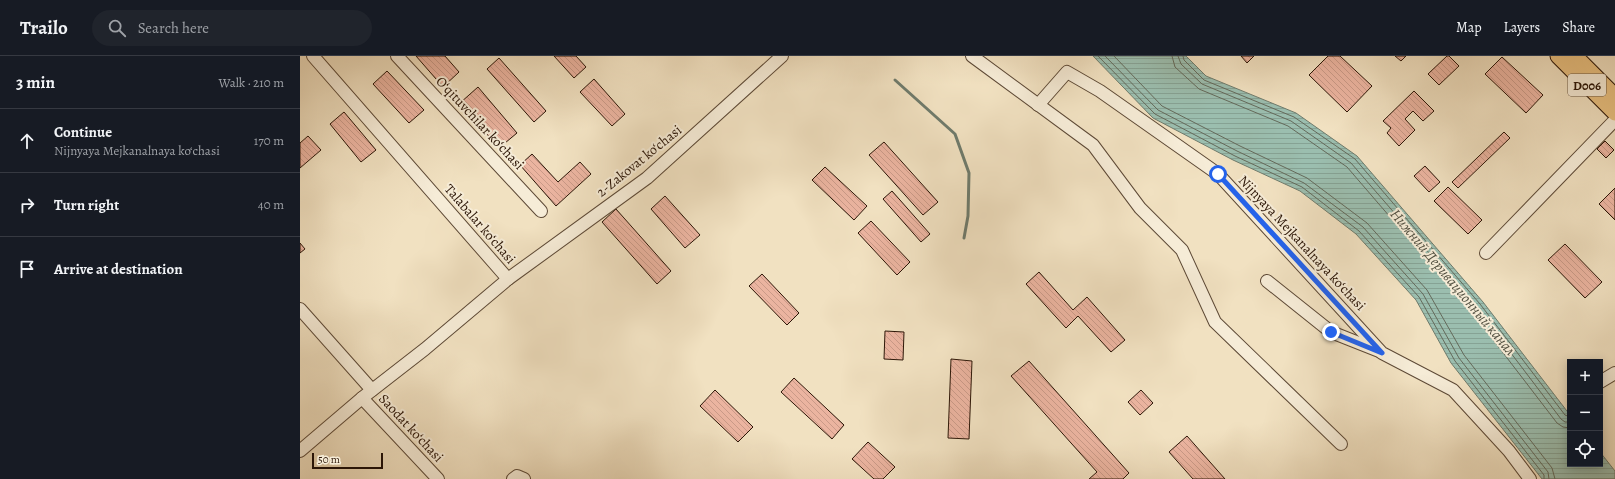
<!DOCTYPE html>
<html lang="en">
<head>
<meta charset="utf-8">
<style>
	:root { --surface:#171b24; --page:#20242c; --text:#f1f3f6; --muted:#9ea1a6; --line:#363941 }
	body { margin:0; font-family:Alegreya,serif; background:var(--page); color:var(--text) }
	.controls { position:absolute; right:12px; bottom:12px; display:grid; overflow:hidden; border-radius:0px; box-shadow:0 2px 10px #0003 }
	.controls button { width:36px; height:36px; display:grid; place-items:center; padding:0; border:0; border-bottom:1px solid var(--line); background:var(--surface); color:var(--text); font:20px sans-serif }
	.scale { position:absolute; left:12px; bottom:10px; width:71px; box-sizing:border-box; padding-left:4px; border:2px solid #2c1607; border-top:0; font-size:11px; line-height:14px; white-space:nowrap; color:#2c1607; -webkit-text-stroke:3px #f6ecd7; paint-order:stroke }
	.stop { position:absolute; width:12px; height:12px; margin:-9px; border:3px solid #2563eb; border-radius:50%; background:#fff }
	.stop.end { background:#2563eb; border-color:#fff; box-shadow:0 1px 4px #0008 }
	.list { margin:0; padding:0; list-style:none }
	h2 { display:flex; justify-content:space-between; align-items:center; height:52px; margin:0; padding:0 16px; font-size:17px }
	h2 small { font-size:13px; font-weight:400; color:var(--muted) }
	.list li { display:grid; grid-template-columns:26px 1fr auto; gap:12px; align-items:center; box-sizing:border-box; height:64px; padding:0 16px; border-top:1px solid var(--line) }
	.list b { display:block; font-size:15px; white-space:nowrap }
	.list p { margin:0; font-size:13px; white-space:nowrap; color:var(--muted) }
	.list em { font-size:13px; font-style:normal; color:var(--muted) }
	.icon { flex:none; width:22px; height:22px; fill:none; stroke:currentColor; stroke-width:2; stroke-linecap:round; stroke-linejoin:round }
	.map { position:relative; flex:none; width:1315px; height:423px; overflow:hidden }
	header { display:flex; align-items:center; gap:24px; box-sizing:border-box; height:56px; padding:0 20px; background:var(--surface); border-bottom:1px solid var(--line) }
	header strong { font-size:19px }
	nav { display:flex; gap:22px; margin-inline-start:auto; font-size:14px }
	.search { width:280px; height:36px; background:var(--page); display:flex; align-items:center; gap:10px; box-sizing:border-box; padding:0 14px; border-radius:22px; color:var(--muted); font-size:15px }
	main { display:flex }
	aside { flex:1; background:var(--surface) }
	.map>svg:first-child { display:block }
</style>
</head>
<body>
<header>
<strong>Trailo</strong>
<div class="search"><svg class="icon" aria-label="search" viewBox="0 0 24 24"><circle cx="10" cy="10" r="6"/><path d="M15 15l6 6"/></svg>Search here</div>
<nav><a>Map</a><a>Layers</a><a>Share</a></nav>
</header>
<main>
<aside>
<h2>3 min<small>Walk · 210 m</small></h2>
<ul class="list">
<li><svg class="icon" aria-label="ahead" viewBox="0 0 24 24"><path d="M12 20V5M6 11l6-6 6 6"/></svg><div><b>Continue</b><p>Nijnyaya Mejkanalnaya ko‘chasi</p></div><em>170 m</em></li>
<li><svg class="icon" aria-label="right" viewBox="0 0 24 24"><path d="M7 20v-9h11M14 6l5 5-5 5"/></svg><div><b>Turn right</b></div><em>40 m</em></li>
<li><svg class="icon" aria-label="arrive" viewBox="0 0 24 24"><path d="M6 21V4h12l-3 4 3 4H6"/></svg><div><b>Arrive at destination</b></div></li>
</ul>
</aside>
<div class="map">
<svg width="1315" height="423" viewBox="0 0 1315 423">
	<defs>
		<pattern id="water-rules" width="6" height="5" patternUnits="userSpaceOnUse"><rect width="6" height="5" fill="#9bbeaf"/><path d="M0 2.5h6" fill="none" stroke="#86a395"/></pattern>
		<pattern id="building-back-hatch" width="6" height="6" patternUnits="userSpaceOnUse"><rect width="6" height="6" fill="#ebb4a0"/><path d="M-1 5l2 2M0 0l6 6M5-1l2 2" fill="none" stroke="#ca9a88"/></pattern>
	</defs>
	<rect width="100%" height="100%" fill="#f1e1c1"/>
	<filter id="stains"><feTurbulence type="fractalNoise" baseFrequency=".005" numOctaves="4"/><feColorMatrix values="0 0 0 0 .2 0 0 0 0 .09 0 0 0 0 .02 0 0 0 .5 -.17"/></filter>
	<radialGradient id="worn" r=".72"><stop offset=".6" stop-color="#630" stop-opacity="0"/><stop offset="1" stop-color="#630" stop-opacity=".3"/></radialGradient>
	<polygon fill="url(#water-rules)" stroke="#6f7b6c" points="793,0 886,0 906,20 996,57 1057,100 1183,246 1270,359 1270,408 1300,408 1300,396 1315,415 1315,423 1242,423 1151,307 1116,244 1056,178 1000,135 933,104 853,62"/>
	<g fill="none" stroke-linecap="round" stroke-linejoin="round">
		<g stroke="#646a5b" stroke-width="1">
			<polyline points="798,0 855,58 935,100 1002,131 1059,175 1119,241 1155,305 1244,419 1244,423"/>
			<polyline points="805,0 858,54 937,95 1004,127 1063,171 1123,238 1159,302 1248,416 1249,423"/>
			<polyline points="814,0 862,50 940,90 1007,122 1067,167 1127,234 1164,299 1252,412 1255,423"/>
			<polyline points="872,0 875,11 899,33 988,70 1047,111 1171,255 1257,367 1263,371 1270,372"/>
			<polyline points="878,0 881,8 902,28 991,65 1051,107 1176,251 1261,363 1265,366 1270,366"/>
			<polyline points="883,0 884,4 904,24 994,61 1055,103 1180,248 1265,359 1270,361"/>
		</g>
		<polyline stroke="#6f7b6c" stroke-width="3" points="595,24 655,78 669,117 668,160 664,182"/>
	</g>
	<g fill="url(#building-back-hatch)" stroke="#2c1607">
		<polygon points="116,0 145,0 159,16 143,31"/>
		<polygon points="254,0 276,0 286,11 274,22"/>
		<polygon points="941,0 954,0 947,7"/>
		<polygon points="1028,0 1040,0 1072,30 1047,56 1009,19"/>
		<polygon points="1095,0 1106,0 1101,5"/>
		<polygon points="1147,0 1149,0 1159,10 1139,29 1128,18"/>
		<polygon points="1202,1 1243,39 1226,57 1185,18"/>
		<polygon points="199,2 246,55 234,66 187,13"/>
		<polygon points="87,15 124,54 109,67 73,28"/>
		<polygon points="294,23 325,58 312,70 280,36"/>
		<polygon points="178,31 217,77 199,92 160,47"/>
		<polygon points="1114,35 1134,55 1123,65 1113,55 1105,63 1115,74 1099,90 1087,77 1091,72 1083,65"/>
		<polygon points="44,56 76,94 61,106 30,68"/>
		<polygon points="1204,76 1210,82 1158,132 1152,126"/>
		<polygon points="8,80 21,94 0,112 0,87"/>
		<polygon points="1305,85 1314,94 1306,102 1297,93"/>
		<polygon points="584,86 638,146 623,159 569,99"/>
		<polygon points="232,98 258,126 280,106 291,118 256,150 220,109"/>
		<polygon points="1125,110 1140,126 1129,136 1114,120"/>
		<polygon points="525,111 567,150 554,164 512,124"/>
		<polygon points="1148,131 1182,164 1168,178 1134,145"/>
		<polygon points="1315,132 1315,164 1299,148"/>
		<polygon points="592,135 630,178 621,186 583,143"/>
		<polygon points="365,140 400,179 385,192 351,153"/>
		<polygon points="316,153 371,215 357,228 302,166"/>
		<polygon points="571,165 610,206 597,219 558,177"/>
		<polygon points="0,187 5,193 0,197"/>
		<polygon points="1265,188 1302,226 1285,242 1248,204"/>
		<polygon points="739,216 773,254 787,241 825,284 811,296 778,260 766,272 726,228"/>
		<polygon points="462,218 499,257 487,269 449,230"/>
		<polygon points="585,275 604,276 603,304 584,303"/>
		<polygon points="651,303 672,305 669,383 648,382"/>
		<polygon points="729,305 829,417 823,423 789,423 797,416 711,320"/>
		<polygon points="494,322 544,369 532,383 481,336"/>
		<polygon points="415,334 453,371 438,386 400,350"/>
		<polygon points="841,334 853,347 840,359 828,346"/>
		<polygon points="887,380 925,423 893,423 869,396"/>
		<polygon points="568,386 595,411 583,423 574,423 552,403"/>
	</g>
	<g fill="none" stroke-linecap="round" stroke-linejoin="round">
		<defs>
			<g id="minor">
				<polyline points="13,0 208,223"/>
				<polyline points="97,0 241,155"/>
				<polyline points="672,0 793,89 840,152 882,194 915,266 1041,388"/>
				<polyline points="738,49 767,16 800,35 918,118 1082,297 1153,334 1209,395 1230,423"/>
				<polyline points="1186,197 1315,64"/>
				<polyline points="967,225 1031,276 1079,295"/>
				<polyline points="0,253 72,334"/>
				<polyline points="1300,326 1315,317"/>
				<polyline points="62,342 138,423"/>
				<polyline points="0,395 62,342 125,293 208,223 347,122 482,0"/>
				<polyline points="213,423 217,420 224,423"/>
			</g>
			<g id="major">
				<polyline points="1258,0 1315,57"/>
				<polyline points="1275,0 1315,40"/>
			</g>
		</defs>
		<use href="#minor" stroke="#5d4936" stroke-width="14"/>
		<use href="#major" stroke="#2c1607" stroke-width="17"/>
		<use href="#minor" stroke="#f6ecd7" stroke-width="12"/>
		<use href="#major" stroke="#e8c080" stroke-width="15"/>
	</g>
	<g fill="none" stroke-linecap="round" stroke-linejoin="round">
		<polyline stroke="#2563eb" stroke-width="5" points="918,118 1082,297 1031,276"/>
	</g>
	<g text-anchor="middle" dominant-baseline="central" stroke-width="4" stroke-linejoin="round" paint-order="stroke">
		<rect fill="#f6ecd7" stroke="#695645" stroke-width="1" x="1268" y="18" width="38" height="22" rx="3"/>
		<g font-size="13" font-weight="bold" fill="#2c1607">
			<text x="1287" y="29">D006</text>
		</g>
		<g font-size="14" fill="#2c1607" stroke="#f6ecd7">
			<text transform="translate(180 67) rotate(47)">O‘qituvchilar ko‘chasi</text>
			<text transform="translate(339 105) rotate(-39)">2-Zakovat ko‘chasi</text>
			<text transform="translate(180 168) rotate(49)">Talabalar ko‘chasi</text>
			<text transform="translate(1002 187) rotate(47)">Nijnyaya Mejkanalnaya ko‘chasi</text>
			<text transform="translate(111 372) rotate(47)">Saodat ko‘chasi</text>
		</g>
		<g font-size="15" font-style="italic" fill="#535142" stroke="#f6ecd7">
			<text transform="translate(1153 226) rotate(50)">Нижний Деривационный канал</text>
		</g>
	</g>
	<rect width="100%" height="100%" filter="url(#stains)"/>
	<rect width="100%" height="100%" fill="url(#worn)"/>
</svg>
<div class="controls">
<button>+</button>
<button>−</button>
<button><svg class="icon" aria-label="locate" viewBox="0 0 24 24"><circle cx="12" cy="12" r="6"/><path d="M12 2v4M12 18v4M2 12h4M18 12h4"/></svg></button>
</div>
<div class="scale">50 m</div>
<div class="stop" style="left:918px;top:118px"></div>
<div class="stop end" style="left:1031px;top:276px"></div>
</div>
</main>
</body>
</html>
